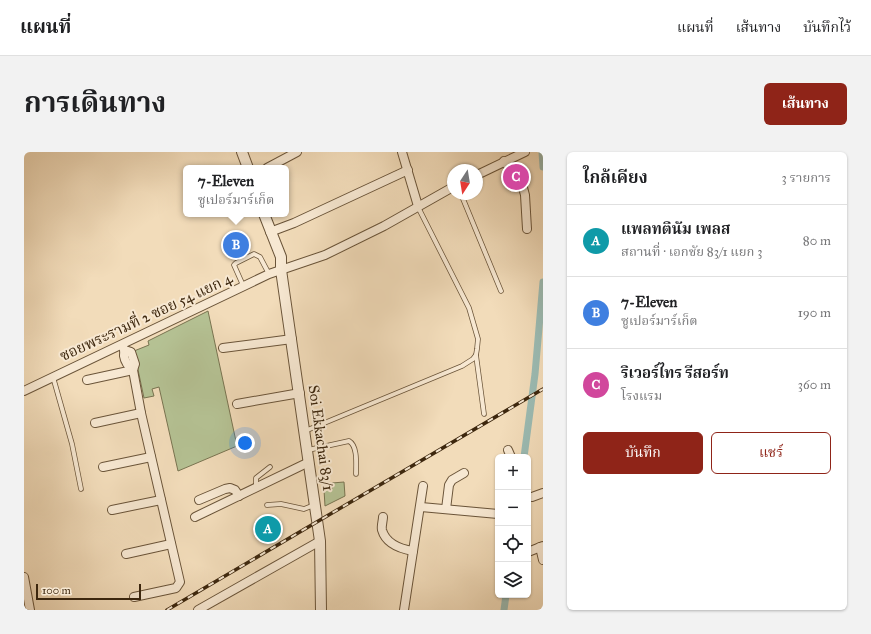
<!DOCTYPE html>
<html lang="th">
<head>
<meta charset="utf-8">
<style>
	:root { --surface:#fff; --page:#f2f2f2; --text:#202124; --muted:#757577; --line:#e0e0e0; --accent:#8f2418 }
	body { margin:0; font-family:"IM FELL Great Primer","Noto Serif Thai",serif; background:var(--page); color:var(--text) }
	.controls { position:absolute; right:12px; bottom:12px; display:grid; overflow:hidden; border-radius:6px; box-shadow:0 1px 3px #0004 }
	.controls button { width:36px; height:36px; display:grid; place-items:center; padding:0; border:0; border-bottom:1px solid var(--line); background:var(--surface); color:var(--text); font:20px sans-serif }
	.compass { position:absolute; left:423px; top:12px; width:36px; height:36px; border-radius:50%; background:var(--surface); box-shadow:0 1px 3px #0004; rotate:192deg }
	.scale { position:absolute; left:12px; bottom:10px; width:105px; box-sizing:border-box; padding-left:4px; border:2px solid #3d270e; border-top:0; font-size:11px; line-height:14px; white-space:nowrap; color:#3d270e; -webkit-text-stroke:3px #f7e8d2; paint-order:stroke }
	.you { position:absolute; left:221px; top:291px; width:14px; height:14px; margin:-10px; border:3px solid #fff; border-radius:50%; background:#1a73e8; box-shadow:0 0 0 6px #1a73e833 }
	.badge { display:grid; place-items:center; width:26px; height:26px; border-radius:50%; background:var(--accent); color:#fff; font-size:13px; font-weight:700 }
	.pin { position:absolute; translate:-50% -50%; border:2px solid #fff; box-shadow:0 1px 4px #0006 }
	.popup { position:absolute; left:159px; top:13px; width:106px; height:52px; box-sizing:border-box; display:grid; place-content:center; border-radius:6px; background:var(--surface); filter:drop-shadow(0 1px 3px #0005); font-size:13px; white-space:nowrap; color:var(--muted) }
	.popup b { font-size:15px; color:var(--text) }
	.popup::after { content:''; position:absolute; left:50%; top:100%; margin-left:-8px; border:8px solid transparent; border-top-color:var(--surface) }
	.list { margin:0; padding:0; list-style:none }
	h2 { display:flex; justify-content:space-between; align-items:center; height:52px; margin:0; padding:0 16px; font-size:17px }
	h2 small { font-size:13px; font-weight:400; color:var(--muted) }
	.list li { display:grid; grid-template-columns:26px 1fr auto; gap:12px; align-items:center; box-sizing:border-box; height:72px; padding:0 16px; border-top:1px solid var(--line) }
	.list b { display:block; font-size:15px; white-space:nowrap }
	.list p { margin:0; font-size:13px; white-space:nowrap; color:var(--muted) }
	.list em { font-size:13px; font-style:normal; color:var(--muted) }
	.actions { display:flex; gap:8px; padding:12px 16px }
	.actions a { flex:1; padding:9px 0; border:1px solid var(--accent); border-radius:6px; text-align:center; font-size:14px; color:var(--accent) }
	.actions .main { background:var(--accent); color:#fff }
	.icon { flex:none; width:22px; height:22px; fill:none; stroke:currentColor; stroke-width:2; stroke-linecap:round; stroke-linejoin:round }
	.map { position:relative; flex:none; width:519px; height:458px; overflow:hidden; border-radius:6px }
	header { display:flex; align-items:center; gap:24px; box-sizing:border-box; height:56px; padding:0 20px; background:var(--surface); border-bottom:1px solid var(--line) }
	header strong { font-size:19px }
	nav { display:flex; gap:22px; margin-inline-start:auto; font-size:14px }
	.intro { display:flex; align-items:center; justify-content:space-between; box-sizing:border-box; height:96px; padding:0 24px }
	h1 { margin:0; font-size:28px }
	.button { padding:10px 18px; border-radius:6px; background:var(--accent); color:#fff; font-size:14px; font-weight:700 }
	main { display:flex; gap:24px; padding:0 24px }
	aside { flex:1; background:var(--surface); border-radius:6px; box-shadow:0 1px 3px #0004 }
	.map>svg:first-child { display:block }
</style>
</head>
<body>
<header>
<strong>แผนที่</strong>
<nav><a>แผนที่</a><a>เส้นทาง</a><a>บันทึกไว้</a></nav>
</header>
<div class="intro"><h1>การเดินทาง</h1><a class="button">เส้นทาง</a></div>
<main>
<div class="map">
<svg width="519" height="458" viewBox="0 0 519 458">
	<rect width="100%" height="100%" fill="#f2dcba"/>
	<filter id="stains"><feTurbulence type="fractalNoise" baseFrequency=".005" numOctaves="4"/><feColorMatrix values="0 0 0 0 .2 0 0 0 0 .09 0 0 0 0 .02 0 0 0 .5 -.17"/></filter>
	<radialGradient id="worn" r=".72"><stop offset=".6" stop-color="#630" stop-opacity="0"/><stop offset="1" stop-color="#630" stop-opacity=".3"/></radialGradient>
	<g fill="#b5c294" stroke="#797451">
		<polygon points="184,159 213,294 154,319 135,235 128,237 130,244 120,246 110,199 125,193 124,189"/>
		<polygon points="320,330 321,344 301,354 300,338 308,337 308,331"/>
	</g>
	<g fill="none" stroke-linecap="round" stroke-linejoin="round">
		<g stroke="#9bbbb3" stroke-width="7">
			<polyline points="518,0 519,15"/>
			<polyline points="500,305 511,222 519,130"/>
			<polyline points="480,458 482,443"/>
		</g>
		<defs>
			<g id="service">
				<polyline points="437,42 477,139"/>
				<polyline points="216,136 218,131 210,113 212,111 230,102 236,105 245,122"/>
				<polyline points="452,203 460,262"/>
				<polyline points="29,225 48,292 57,337"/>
				<polyline points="281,279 438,214 449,207 452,203 453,197 454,187 445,156 394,55"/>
				<path d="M284,298L325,289C334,294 332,313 332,322"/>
				<polyline points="232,335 232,326 246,315"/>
				<polyline points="243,353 257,352 280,357 290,353"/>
			</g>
			<g id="minor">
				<polyline points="378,0 394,54"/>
				<polyline points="480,9 498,32 501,43 503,77"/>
				<polyline points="243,16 273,0"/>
				<polyline points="453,23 501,0"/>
				<polyline points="246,80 270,71 384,18"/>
				<path d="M99,195C101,199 100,200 100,204C101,210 105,215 109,218"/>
				<polyline points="199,196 268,187"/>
				<polyline points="101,198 107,200 111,212 109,218 117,261 156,430 152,436 110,445"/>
				<polyline points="63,228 109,218"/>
				<polyline points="0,239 245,122 301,103 360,74 429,35"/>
				<polyline points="213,252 276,241"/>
				<polyline points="71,271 117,261"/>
				<polyline points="484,298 487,305"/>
				<polyline points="79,315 127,305"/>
				<polyline points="508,345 519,341"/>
				<polyline points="175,348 201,337 206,336 211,338 215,344"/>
				<polyline points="397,355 474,362"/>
				<polyline points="422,357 425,333 428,328 440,321"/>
				<polyline points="88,358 137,348"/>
				<polyline points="171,365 285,310"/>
				<path d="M359,365C359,369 357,374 358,378C362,392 377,397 389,399"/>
				<polyline points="516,395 519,408"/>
				<polyline points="504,400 519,394"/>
				<polyline points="102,402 147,392"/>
				<polyline points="0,425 6,458"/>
				<polyline points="174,458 296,389"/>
				<polyline points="380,458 399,334"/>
			</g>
			<g id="tertiary">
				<polyline points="218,0 224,16"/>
				<polyline points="240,62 257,105 257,118 296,389 297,458"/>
			</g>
		</defs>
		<use href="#service" stroke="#6a5439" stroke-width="5.5"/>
		<use href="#minor" stroke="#6a5439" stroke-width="10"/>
		<use href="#tertiary" stroke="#6a5439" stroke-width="12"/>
		<use href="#service" stroke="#f7e8d2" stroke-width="4"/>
		<use href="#minor" stroke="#f7e8d2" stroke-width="8"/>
		<use href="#tertiary" stroke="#f7e8d2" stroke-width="10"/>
		<defs>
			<polyline id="rail" points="143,458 519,237"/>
		</defs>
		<use href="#rail" stroke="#3d270e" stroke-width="3.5"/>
		<use href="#rail" stroke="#f7e8d2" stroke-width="2" stroke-dasharray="6" stroke-linecap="butt"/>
	</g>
	<g text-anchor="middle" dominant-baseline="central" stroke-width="4" stroke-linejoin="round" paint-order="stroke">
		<g font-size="15" fill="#3d270e" stroke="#f7e8d2">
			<text transform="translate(122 165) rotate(-25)">ซอยพระรามที่ 2 ซอย 54 แยก 4</text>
			<text transform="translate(297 286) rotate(82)">Soi Ekkachai 83/1</text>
		</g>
	</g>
	<rect width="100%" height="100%" filter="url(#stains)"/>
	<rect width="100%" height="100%" fill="url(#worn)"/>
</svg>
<div class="controls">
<button>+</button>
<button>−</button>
<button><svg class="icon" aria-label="locate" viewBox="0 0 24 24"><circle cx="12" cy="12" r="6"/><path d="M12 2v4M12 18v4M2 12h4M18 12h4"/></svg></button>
<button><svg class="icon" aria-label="layers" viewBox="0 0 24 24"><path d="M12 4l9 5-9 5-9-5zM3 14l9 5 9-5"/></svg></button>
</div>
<svg class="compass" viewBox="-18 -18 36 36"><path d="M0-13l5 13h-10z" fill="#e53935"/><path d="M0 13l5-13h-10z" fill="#757577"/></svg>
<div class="scale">100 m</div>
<div class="you"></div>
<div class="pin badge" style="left:244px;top:377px;background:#0f9aa8">A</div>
<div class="pin badge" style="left:212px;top:93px;background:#3f7fe0">B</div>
<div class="popup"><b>7-Eleven</b>ซูเปอร์มาร์เก็ต</div>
<div class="pin badge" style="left:492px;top:25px;background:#d1479c">C</div>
</div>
<aside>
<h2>ใกล้เคียง<small>3 รายการ</small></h2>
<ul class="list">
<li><span class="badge" style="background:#0f9aa8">A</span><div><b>แพลทตินัม เพลส</b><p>สถานที่ · เอกชัย 83/1 แยก 3</p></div><em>80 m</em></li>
<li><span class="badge" style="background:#3f7fe0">B</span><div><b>7-Eleven</b><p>ซูเปอร์มาร์เก็ต</p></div><em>190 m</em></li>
<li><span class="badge" style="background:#d1479c">C</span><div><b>ริเวอร์ไทร รีสอร์ท</b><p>โรงแรม</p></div><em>360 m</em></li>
</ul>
<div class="actions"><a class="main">บันทึก</a><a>แชร์</a></div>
</aside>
</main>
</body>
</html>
